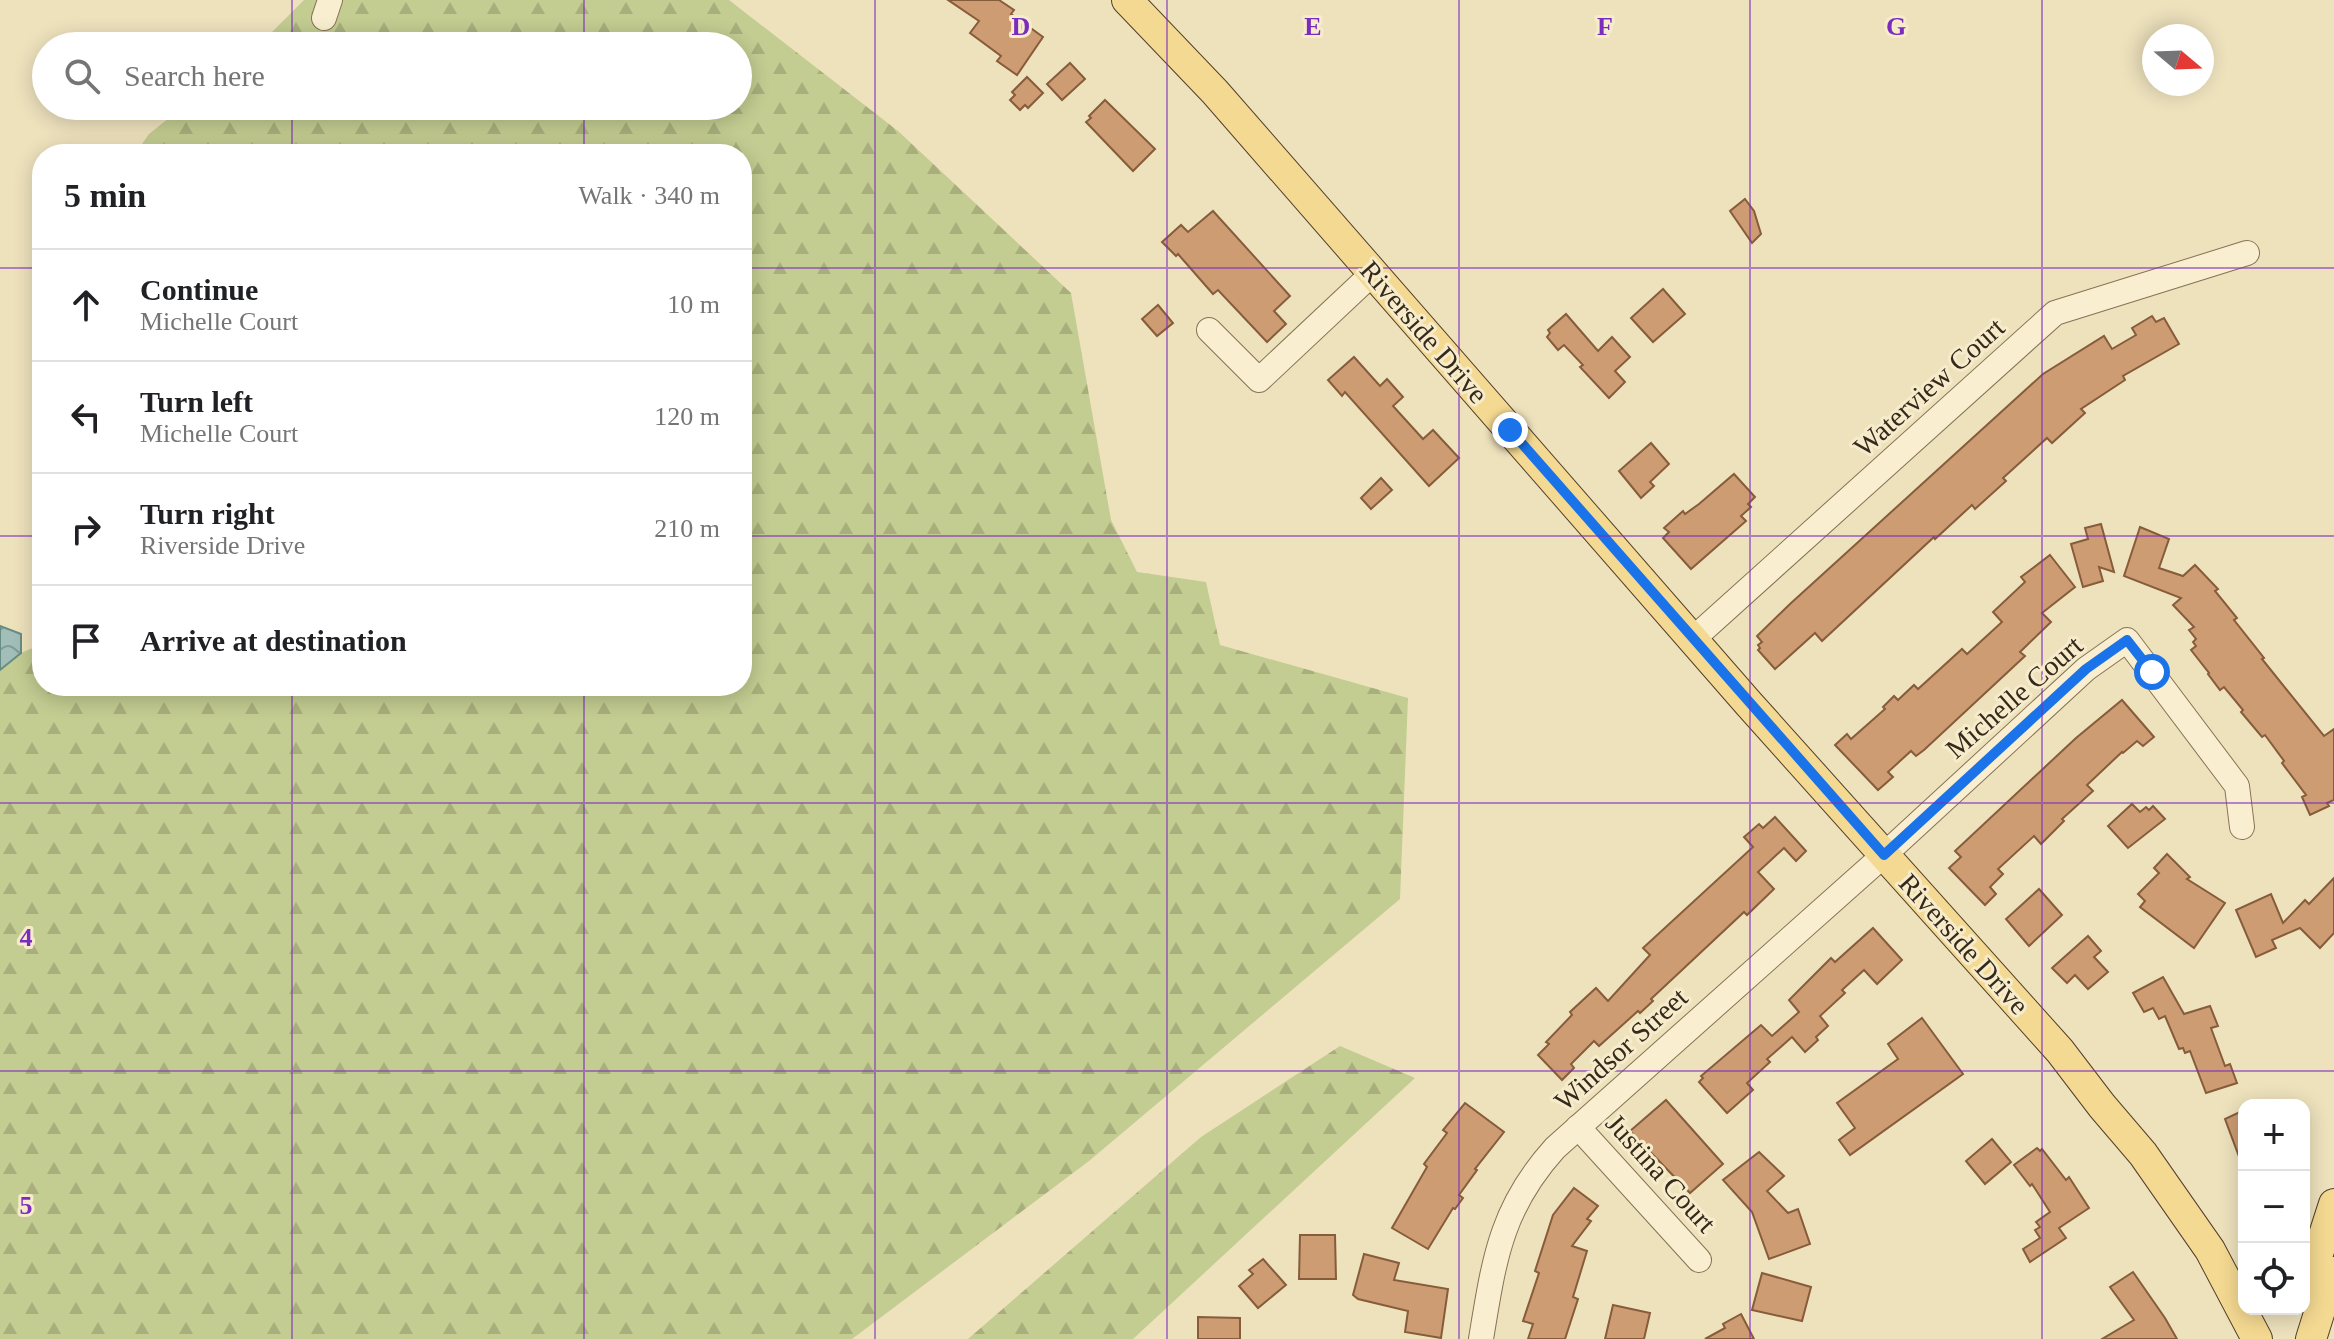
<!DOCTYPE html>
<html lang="en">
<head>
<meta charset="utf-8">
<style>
	:root { --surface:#fff; --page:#f6f6f6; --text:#202124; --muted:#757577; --line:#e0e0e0 }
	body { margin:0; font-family:Georgia,serif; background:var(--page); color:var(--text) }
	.controls { position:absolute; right:24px; bottom:24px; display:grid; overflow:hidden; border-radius:16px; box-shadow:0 4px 20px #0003 }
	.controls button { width:72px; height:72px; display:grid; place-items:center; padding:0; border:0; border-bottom:2px solid var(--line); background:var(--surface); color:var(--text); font:40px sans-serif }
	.compass { position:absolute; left:2142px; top:24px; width:72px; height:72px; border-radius:50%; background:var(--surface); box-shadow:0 4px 20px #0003; rotate:109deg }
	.stop { position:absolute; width:24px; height:24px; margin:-18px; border:6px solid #1a73e8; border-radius:50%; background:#fff }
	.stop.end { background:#1a73e8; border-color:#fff; box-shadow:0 2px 8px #0008 }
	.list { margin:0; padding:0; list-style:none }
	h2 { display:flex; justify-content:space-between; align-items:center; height:104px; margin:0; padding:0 32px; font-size:34px }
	h2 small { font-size:26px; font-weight:400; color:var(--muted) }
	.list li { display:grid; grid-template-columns:52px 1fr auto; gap:24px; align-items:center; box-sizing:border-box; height:112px; padding:0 32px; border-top:2px solid var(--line) }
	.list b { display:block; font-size:30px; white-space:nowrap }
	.list p { margin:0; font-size:26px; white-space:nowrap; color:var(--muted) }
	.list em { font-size:26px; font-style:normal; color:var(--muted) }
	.icon { flex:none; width:44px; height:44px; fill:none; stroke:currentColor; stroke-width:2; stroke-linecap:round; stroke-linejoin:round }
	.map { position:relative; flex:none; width:2334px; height:1339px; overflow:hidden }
	.search { position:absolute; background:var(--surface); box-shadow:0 4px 20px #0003; left:32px; top:32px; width:720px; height:88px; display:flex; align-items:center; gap:20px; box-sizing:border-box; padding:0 28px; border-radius:44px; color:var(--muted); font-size:30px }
	.panel { position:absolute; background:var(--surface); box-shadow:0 4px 20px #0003; left:32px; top:144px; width:720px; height:552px; border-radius:32px }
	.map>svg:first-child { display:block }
</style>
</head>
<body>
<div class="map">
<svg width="2334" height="1339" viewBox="0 0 2334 1339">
	<defs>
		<pattern id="forest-firs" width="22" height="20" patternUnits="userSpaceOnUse" patternTransform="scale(2)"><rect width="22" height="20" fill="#c3cc91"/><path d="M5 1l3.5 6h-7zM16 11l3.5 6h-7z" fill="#a8af7c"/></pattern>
		<pattern id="water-waves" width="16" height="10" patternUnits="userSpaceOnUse" patternTransform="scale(2)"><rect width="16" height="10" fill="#a1bfb8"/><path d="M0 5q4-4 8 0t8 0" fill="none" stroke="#849b95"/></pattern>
	</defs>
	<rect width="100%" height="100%" fill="#eee2bd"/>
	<g fill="url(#forest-firs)">
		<polygon points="304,0 729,0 898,131 1071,293 1111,520 1137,572 1206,582 1220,645 1408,698 1400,899 1089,1161 852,1339 0,1339 0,670 21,653 42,644 42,686 742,686 742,154 135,154 149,134 184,106 738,106 738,46 258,46"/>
		<polygon points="1340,1046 1415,1078 1133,1339 968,1339 1201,1137"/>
	</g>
	<polygon fill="url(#water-waves)" stroke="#688d85" stroke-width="2" points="0,626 21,634 21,653 0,670"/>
	<g fill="#cd9c72" stroke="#865c3b" stroke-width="2">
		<polygon points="948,0 999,0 1014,10 1011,14 1043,37 1017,75 997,61 1001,56 970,33 979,21"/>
		<polygon points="1070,63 1085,79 1062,100 1047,84"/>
		<polygon points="1027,77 1043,93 1028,108 1025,105 1020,110 1010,100 1015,95 1012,92"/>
		<polygon points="1105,100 1155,149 1133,171 1086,122 1091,118 1089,116"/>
		<polygon points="1745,199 1754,211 1761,234 1752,243 1730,211"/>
		<polygon points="1213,211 1290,296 1274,311 1286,324 1267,342 1218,290 1213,294 1178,254 1176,256 1162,242 1181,225 1188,232"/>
		<polygon points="1663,289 1685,314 1653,342 1631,318"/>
		<polygon points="1158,305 1173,323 1157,336 1142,319"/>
		<polygon points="1566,314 1598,351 1612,337 1630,357 1615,371 1625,382 1609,398 1580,367 1583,365 1564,345 1558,350 1547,337 1550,333 1548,330"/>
		<polygon points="2152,316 2156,322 2164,318 2179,344 2123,376 2125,380 2081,409 2085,413 2052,443 2047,438 2003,478 2006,481 1975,509 1972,505 1935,539 1934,537 1822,641 1815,633 1775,669 1758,650 1760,648 1758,645 1762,642 1757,636 1790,604 2043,374 2104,336 2112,349 2136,335 2132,328"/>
		<polygon points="1354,357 1380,386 1387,379 1403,397 1393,406 1423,439 1433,430 1459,458 1429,486 1345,392 1342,396 1328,380"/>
		<polygon points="1651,443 1669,464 1650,482 1654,486 1641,498 1619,471"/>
		<polygon points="1734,474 1755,497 1748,504 1751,507 1741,516 1746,521 1691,569 1663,538 1669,532 1664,528 1683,511 1685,514 1699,504"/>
		<polygon points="1381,478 1392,490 1371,509 1361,498"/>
		<polygon points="2101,524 2114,572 2099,567 2103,581 2083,587 2071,544 2088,539 2085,528"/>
		<polygon points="2140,527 2169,539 2159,568 2183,576 2195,565 2218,589 2215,591 2237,618 2234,620 2264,658 2262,659 2324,736 2334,729 2334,800 2327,803 2329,806 2310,815 2302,797 2306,795 2282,763 2284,761 2265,735 2262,737 2241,712 2243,710 2224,687 2220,690 2208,674 2209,673 2191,650 2196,646 2193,642 2196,639 2189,630 2194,627 2173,605 2181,598 2124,576"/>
		<polygon points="2050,555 2075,587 2042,613 2051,622 2020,652 2025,656 1924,750 1916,756 1911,751 1888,772 1893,777 1878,790 1835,745 1847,734 1851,739 1885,709 1883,707 1894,696 1898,700 1914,685 1918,689 1962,649 1967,654 2002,622 1993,612 2025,582 2021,577"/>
		<polygon points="2122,700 2154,737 2143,746 2137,741 2123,753 2122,752 2087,785 2093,791 2062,819 2064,821 2041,844 2034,836 1998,869 2003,874 1990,887 1996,894 1985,905 1949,868 1961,857 1955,851 2076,738"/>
		<polygon points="2132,804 2140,812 2146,807 2149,810 2153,806 2165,819 2128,848 2108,826"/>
		<polygon points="1775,817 1806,851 1796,861 1784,848 1758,872 1774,889 1747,915 1744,912 1651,999 1653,1001 1640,1013 1638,1011 1599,1046 1594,1041 1571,1064 1574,1068 1562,1080 1538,1055 1549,1044 1546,1042 1572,1015 1570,1012 1596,988 1608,1001 1650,955 1643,948 1753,847 1744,837 1759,824 1763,828"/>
		<polygon points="2167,854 2190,877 2187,879 2225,903 2194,948 2140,907 2145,901 2138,894 2159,873 2154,868"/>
		<polygon points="2334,878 2334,933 2320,948 2300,928 2272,940 2276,948 2256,957 2236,910 2271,894 2283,923 2305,900 2309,904"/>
		<polygon points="2039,889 2062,915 2029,946 2006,919"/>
		<polygon points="1873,928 1902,960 1877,984 1864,970 1842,990 1845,993 1820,1016 1828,1026 1816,1037 1818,1040 1805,1052 1792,1037 1767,1059 1770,1062 1747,1083 1753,1090 1727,1113 1699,1082 1703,1078 1701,1076 1761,1025 1772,1036 1799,1012 1789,1000 1831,958 1835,962"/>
		<polygon points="2088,936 2101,951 2094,957 2108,972 2088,989 2075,975 2067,983 2052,968"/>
		<polygon points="2163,977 2184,1014 2210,1006 2218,1026 2211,1028 2225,1066 2230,1064 2237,1083 2206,1093 2190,1051 2185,1053 2183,1048 2179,1049 2165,1016 2159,1019 2153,1008 2144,1012 2133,993"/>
		<polygon points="1922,1018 1963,1074 1850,1155 1839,1140 1855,1128 1837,1103 1898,1059 1888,1044"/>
		<polygon points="1666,1100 1723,1164 1690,1193 1630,1131"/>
		<polygon points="1465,1103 1504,1132 1475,1169 1477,1170 1459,1195 1463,1198 1455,1209 1453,1208 1428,1249 1392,1228 1427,1167 1424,1164 1447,1133 1443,1130"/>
		<polygon points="2244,1110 2244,1170 2225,1119"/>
		<polygon points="1992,1139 2011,1162 1985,1184 1966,1161"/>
		<polygon points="2037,1148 2040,1151 2042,1149 2066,1180 2069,1177 2089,1208 2059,1228 2066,1238 2030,1262 2023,1249 2040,1238 2035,1230 2040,1227 2036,1222 2050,1212 2032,1184 2030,1186 2014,1165"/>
		<polygon points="1759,1152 1784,1176 1767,1191 1788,1213 1798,1209 1810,1244 1769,1259 1752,1212 1723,1180"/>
		<polygon points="1574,1188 1598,1206 1587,1219 1591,1221 1572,1246 1587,1251 1573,1297 1578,1299 1565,1339 1528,1339 1533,1324 1523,1321 1539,1273 1535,1271 1553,1215"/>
		<polygon points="1300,1235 1335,1235 1336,1279 1299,1279"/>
		<polygon points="1364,1254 1399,1263 1394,1280 1448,1289 1441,1338 1405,1332 1408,1311 1358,1299 1353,1295"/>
		<polygon points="1263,1259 1286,1285 1258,1308 1239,1286 1253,1274 1249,1270"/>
		<polygon points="2133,1272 2165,1318 2177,1339 2102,1339 2134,1320 2110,1287"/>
		<polygon points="1762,1273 1811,1287 1802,1321 1752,1310"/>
		<polygon points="1613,1305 1650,1313 1644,1339 1605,1339"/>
		<polygon points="1741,1314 1754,1339 1705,1339 1725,1328 1723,1324"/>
		<polygon points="1198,1317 1240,1318 1240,1339 1198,1339"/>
	</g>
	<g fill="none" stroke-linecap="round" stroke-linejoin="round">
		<defs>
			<g id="minor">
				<polyline points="324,18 330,0"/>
				<polyline points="1209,330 1259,380 1373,273"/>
				<polyline points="1693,639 2055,313 2247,253"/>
				<polyline points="1578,1127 1699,1260"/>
				<path d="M1481,1339C1494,1261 1500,1209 1555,1148L1884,855L2086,669L2127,640L2237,786L2242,827"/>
			</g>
			<g id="major">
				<polyline points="1127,0 1215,92 1749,704 2060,1051 2102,1106 2143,1154 2210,1250 2257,1339"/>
				<polyline points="2304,1297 2334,1204"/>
				<polyline points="2311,1339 2332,1272"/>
			</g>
		</defs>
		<use href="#minor" stroke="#867256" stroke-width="26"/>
		<use href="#major" stroke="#533f2b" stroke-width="32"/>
		<use href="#minor" stroke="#f9efd0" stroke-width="24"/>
		<use href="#major" stroke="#f4d992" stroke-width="30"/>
	</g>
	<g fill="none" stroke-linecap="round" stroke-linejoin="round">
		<polyline stroke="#1a73e8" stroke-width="10" points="1510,430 1884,855 2086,669 2127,640 2152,672"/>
	</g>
	<path fill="none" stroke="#7b2cbf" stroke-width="2" stroke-opacity="0.55" d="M292,0V46M584,0V46M875,0V1339M1167,0V1339M1459,0V1339M1750,0V1339M2042,0V1339M292,106V154M584,106V154M0,268H42M742,268H2334M0,536H42M742,536H2334M292,686V1339M584,686V1339M0,803H2334M0,1071H2334"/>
	<g text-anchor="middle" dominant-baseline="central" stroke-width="6" stroke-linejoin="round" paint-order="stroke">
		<g font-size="28" fill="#35291b" stroke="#f6eccc">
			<text transform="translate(1424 332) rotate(49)">Riverside Drive</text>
			<text transform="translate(1929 387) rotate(-42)">Waterview Court</text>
			<text transform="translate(2014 697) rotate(-41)">Michelle Court</text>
			<text transform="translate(1964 944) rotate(48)">Riverside Drive</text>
			<text transform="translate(1621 1049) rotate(-42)">Windsor Street</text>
			<text transform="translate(1661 1173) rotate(48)">Justina Court</text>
		</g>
	</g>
	<g font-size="26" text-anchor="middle" font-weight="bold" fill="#7b2cbf" stroke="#f6eccc" stroke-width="6" stroke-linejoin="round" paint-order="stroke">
		<text x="1021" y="35">D</text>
		<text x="1313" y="35">E</text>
		<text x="1605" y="35">F</text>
		<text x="1896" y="35">G</text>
		<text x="26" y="946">4</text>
		<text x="26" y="1214">5</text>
	</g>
</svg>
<div class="controls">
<button>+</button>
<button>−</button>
<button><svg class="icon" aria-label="locate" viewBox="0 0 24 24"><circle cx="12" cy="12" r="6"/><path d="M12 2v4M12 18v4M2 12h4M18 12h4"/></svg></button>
</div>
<svg class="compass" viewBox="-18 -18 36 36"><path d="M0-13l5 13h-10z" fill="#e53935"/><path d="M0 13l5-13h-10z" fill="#757577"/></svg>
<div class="stop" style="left:2152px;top:672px"></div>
<div class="stop end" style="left:1510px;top:430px"></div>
<div class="search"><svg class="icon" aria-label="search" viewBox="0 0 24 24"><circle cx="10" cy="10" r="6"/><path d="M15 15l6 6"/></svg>Search here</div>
<section class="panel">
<h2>5 min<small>Walk · 340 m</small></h2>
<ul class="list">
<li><svg class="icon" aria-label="ahead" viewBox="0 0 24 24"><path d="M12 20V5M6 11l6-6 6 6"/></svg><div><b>Continue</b><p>Michelle Court</p></div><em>10 m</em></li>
<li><svg class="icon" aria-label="left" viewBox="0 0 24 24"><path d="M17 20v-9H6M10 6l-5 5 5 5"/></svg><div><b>Turn left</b><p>Michelle Court</p></div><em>120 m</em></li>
<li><svg class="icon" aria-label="right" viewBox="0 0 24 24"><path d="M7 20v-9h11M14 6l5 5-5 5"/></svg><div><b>Turn right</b><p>Riverside Drive</p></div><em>210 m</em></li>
<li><svg class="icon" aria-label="arrive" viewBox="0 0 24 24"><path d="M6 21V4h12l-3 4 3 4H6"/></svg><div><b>Arrive at destination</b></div></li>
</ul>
</section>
</div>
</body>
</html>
